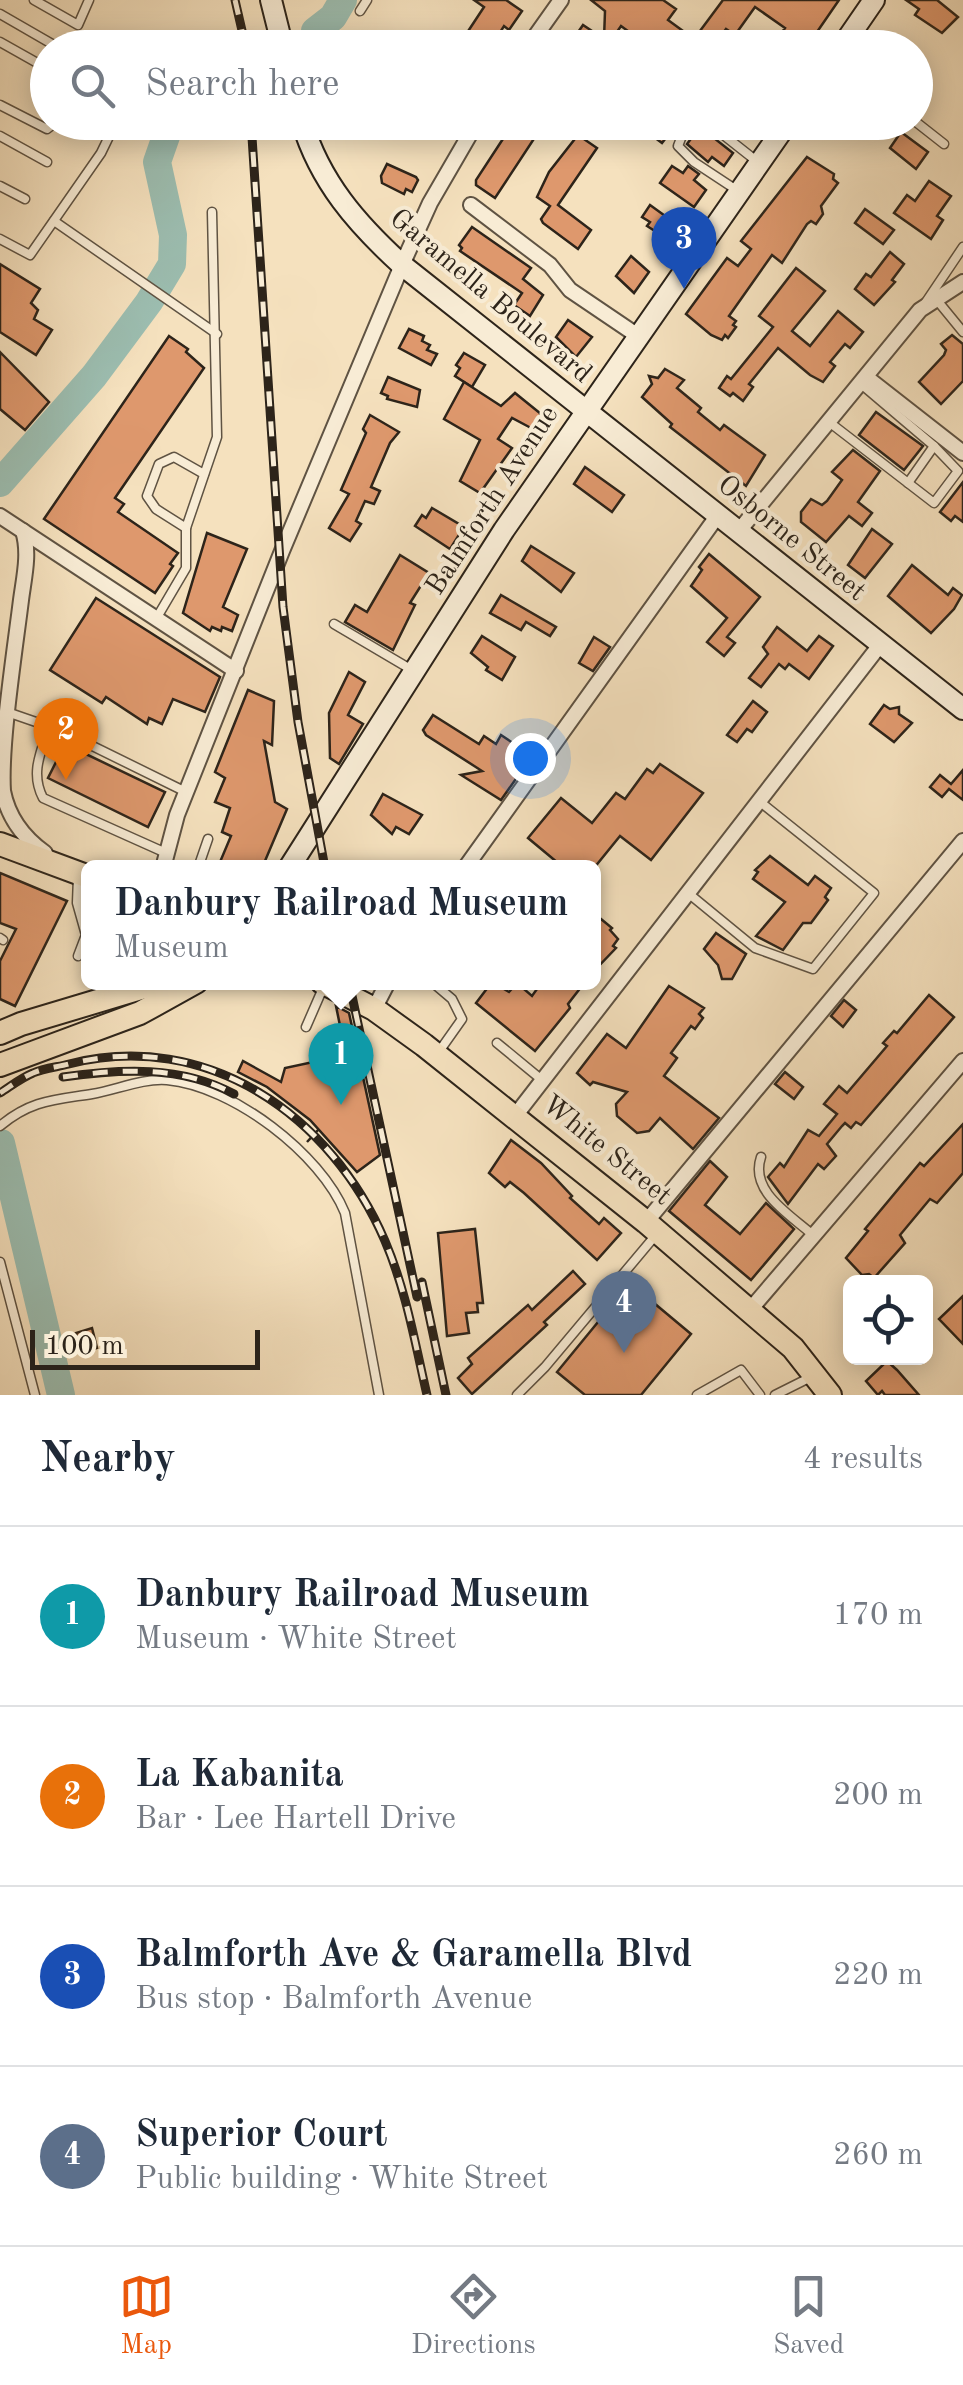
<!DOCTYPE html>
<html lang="en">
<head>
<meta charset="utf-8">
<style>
	:root { --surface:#fff; --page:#f2f2f3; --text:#1f2937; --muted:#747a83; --line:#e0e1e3; --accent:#ea580c }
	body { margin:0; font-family:"Old Standard TT",serif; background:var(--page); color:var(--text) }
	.controls { position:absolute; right:30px; bottom:30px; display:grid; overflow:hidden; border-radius:15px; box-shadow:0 5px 25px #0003 }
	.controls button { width:90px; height:90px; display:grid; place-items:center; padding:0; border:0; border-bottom:2px solid var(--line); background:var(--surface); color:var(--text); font:50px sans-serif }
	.scale { position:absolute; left:30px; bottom:25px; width:230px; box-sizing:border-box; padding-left:10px; border:5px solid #2d241a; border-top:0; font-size:28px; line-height:35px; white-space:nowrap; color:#2d241a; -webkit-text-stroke:8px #f8ecd5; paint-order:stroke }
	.you { position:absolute; left:530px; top:758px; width:35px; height:35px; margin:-25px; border:8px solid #fff; border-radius:50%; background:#1a73e8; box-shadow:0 0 0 15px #1a73e833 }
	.badge { display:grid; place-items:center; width:65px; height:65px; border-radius:50%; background:var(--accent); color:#fff; font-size:32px; font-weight:700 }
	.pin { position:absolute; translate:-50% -82px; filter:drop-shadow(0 2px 5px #0008) }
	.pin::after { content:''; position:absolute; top:52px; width:35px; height:30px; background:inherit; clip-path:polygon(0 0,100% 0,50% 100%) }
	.popup { position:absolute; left:81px; top:860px; width:520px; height:130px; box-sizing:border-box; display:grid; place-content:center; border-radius:15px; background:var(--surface); filter:drop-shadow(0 2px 8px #0005); font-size:32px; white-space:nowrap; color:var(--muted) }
	.popup b { font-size:38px; color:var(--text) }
	.popup::after { content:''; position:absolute; left:50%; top:100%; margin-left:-20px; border:20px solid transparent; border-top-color:var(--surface) }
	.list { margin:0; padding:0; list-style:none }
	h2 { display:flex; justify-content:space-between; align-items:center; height:130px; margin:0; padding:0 40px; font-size:42px }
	h2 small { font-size:32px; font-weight:400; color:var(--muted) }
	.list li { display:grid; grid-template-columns:65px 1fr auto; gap:30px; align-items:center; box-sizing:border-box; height:180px; padding:0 40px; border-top:2px solid var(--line) }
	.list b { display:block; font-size:38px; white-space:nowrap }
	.list p { margin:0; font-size:32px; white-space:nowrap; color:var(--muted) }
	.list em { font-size:32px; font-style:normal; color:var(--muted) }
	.icon { flex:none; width:55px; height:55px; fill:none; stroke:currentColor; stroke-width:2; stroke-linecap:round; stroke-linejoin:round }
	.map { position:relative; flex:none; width:963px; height:1395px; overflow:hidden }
	.search { position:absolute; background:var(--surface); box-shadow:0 5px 25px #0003; left:30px; right:30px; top:30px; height:110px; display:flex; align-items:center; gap:25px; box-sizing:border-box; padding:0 35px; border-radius:55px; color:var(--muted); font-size:38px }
	.sheet { height:850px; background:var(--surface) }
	nav { display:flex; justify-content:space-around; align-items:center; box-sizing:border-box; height:140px; border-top:2px solid var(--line); background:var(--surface); font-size:28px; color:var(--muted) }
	nav a { display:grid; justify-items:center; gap:5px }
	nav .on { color:var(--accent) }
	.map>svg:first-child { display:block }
</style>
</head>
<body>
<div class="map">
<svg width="963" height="1395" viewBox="0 0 963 1395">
	<rect width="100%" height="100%" fill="#f5e1be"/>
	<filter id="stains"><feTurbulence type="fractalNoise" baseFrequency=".002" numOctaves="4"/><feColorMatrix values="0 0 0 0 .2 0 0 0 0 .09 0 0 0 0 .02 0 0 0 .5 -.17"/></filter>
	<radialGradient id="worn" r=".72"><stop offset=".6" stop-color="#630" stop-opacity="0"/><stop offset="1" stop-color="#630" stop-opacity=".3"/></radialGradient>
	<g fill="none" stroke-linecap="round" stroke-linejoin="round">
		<g stroke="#9cbeb1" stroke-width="28">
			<polyline points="315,31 333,17 343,0"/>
			<polyline points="0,483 94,376 149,302 172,264 173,235 157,162 171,122"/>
			<polyline points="1,1143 61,1395"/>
		</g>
	</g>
	<g fill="#de986d" stroke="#2d241a" stroke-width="2.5">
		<polygon points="474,0 506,0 522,11 509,30 504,26 490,48 457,48 484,7"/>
		<polygon points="591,0 663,0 676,9 668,20 694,39 723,0 839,0 806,48 771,48 785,28 755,7 735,35 726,29 712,48 639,48 643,42 621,26 610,42 617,48 573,48 577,40 574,38 583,25 604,39 605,11"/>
		<polygon points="906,0 937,0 958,17 942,33 915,15 919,9"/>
		<polygon points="514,122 545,122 495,198 476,185 476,180"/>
		<polygon points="634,122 683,122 683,123 673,137 669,134 662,143"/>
		<polygon points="696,132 714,138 733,153 724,166 712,157 708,162 687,144"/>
		<polygon points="901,132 928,152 916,169 890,148"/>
		<polygon points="578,135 597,148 558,205 591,230 578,249 543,223 541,219 550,206 537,197 549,172"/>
		<polygon points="807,157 834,174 833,179 838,183 821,206 823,214 816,224 811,221 807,224 782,263 772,255 729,316 736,321 733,325 736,327 728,338 725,335 722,340 711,335 686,314 727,258 738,266 751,249 741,241"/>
		<polygon points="387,164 416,177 418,180 412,192 406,189 404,194 382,183 381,176"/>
		<polygon points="672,166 683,173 688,166 699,174 694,180 706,190 694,207 660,183"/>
		<polygon points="929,181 951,196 937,216 943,220 931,239 894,213 907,195 915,201"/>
		<polygon points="650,205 679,226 669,240 647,226 650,222 642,217"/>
		<polygon points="865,209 894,230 883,244 855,223"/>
		<polygon points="472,227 531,268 523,279 543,295 530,316 514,305 522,293 460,251 462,248 459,245"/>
		<polygon points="890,252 904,264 892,280 895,282 874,305 855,289 866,274 871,277"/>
		<polygon points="631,256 649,272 634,293 616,276"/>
		<polygon points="0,264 40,289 31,303 38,310 34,319 52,330 36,355 0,332"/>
		<polygon points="796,268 825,291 792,331 810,346 838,311 863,332 850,348 845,344 830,362 835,366 823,382 810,375 778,348 749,384 753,387 743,401 733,393 730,396 719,388 727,376 731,379 773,327 759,316"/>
		<polygon points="568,320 592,337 576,357 556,337"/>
		<polygon points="409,329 424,336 422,341 430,345 427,350 437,354 431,365 399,348"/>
		<polygon points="952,335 963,344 963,381 941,404 919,382 944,355 946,350 941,344"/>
		<polygon points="169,336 188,349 186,352 204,368 115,498 124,504 118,512 178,553 170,564 173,566 155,593 44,519"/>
		<polygon points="0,352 49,402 25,430 0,409"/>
		<polygon points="464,353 485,365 472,387 455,376 460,368 456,365"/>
		<polygon points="665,369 684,380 677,388 701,408 698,412 720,430 724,425 765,455 746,486 670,427 672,424 642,397 652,384 649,376 658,378"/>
		<polygon points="388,377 420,390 417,407 387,399 388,396 381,393"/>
		<polygon points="464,382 501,406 515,393 541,414 531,428 512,418 498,439 512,448 480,493 460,481 480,440 444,419"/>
		<polygon points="876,412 923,446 904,470 859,435"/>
		<polygon points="370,415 399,432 390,443 371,487 380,491 374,504 365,501 356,521 361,524 350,541 329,528 349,494 341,490 366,433 363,429"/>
		<polygon points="853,450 880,471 858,502 872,513 862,526 849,516 826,542 801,522 801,512 811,499 822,505 827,501 842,480 832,472"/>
		<polygon points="585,467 624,495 612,512 574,484"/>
		<polygon points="963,482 963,522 955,516 951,521 940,512"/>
		<polygon points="432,508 464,527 450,549 415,526 422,515 426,518"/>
		<polygon points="872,529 892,544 865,578 848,565"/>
		<polygon points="207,533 247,549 223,607 238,615 232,631 222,627 221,631 212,627 210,631 183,613"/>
		<polygon points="531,546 574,573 561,592 522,561"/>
		<polygon points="709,554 760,597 727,637 735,643 724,656 707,642 727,618 691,586 702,570 699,567"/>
		<polygon points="400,555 429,573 410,603 415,605 393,650 345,622 355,605 367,612"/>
		<polygon points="912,565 948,595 953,588 962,595 954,609 931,633 888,596"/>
		<polygon points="501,595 556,627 550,636 526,622 521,630 490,613"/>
		<polygon points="96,598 220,677 205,712 173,699 162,724 149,718 147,724 106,697 102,703 50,670"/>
		<polygon points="777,627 807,651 819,636 833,646 809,679 789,664 785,669 779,664 761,687 749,678 768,654 763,647"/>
		<polygon points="482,636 515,657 502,680 486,670 488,667 471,653"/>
		<polygon points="594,637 610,647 593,671 579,663"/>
		<polygon points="349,672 365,682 348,715 363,724 339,764 330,758 329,713"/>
		<polygon points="248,690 274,701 272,745 264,741 275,802 287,809 262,868 233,868 220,862 231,836 222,832 230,808 215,802 225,778 215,772"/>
		<polygon points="753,701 767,712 752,732 747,729 737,742 727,735"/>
		<polygon points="884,705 890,709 899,707 899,714 912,723 894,742 870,724"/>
		<polygon points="433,715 479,744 484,736 496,744 501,735 532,756 501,800 461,775 482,771 426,735 423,730"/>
		<polygon points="65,744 165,792 148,827 48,778"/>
		<polygon points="660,764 703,793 651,860 620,836 594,868 564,868 528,838 561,798 592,823 616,793 625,799 647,769 653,773"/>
		<polygon points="963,770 963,800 949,789 942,797 930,787 940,775 951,784"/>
		<polygon points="383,794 422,815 409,834 396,827 392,834 371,815"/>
		<polygon points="770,856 808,885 815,876 831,888 825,897 828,900 814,919 811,923 803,923 783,950 756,936 785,902 753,879 758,872 755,870"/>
		<polygon points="0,873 67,901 15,1006 0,999 0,961 16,929 0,923"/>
		<polygon points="601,919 612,928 610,930 618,939 613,946 616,948 594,971 594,929"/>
		<polygon points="716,933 746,954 732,979 722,979 718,965 704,949"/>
		<polygon points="492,982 509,992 517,983 532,996 542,982 585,982 568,1004 570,1008 535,1051 476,1003"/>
		<polygon points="669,986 704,1008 699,1014 703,1018 695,1029 691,1026 671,1053 677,1058 664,1076 719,1118 693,1149 660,1118 649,1131 637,1133 617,1116 616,1104 627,1092 593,1082 590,1085 577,1073 607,1034 626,1048"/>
		<polygon points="929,995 954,1017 861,1125 856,1122 851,1128 845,1123 842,1126 827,1144 836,1156 824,1169 818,1164 788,1204 768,1177 780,1163 784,1167 808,1130 819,1136 837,1114 824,1104 839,1086 847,1093 887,1046 883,1043 894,1031 897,1033"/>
		<polygon points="844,1000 856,1010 843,1027 831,1016"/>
		<polygon points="336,1006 349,1013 380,1155 357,1172 310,1120 267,1087 238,1072 243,1061 281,1082 285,1068 346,1055"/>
		<polygon points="785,1072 803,1087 794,1099 775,1084"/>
		<polygon points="963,1124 963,1173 937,1203 930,1199 900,1235 905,1243 874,1278 869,1274 862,1275 846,1258 868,1231 865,1229 920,1163 924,1166"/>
		<polygon points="511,1140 541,1163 572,1196 570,1198 599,1224 604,1218 621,1233 597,1260 524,1193 510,1182 505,1187 489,1173"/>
		<polygon points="710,1161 727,1177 705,1205 740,1234 766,1203 794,1229 751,1280 669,1211"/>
		<polygon points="475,1229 483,1303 477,1303 478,1312 466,1313 469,1333 447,1336 438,1233"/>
		<polygon points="573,1271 585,1284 544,1322 547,1325 472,1394 458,1378 472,1364 468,1358 528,1305 532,1310"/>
		<polygon points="630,1283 691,1334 641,1395 585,1395 557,1372"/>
		<polygon points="963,1296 963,1344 939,1319"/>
		<polygon points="92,1328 97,1348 82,1353 76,1333"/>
		<polygon points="887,1361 897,1370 919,1395 885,1395 882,1391 878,1395 866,1381"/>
	</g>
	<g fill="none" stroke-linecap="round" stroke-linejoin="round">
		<defs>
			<g id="lane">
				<polyline points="34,0 78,25 89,0"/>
				<polyline points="360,11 367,0"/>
				<polyline points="0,14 59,48"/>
				<polyline points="0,42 48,69"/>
				<polyline points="0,105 47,129 56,122"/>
				<polyline points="696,122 683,133 678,146 694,162 738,191"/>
				<polyline points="697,122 721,133 759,163"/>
				<polyline points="916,122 944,144"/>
				<polyline points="0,136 47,162"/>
				<polyline points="0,186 25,199"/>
				<polyline points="54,221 217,334"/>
				<polyline points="0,239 30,255 101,153 116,122"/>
				<polyline points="936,299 963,332"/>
				<polyline points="926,302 963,247"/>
				<polyline points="829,422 934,503 958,471 934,446 861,384"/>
				<polyline points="908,483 934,446"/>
				<polyline points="186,528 156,509 147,496 159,464 174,457 204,474"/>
				<polyline points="156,619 186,568 186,528 217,437 212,212"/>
				<polyline points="334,624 412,670"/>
				<polyline points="7,712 62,731 186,792"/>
				<path d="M49,727C41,752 30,773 43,798L166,853"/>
				<polyline points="198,868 208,839"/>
				<polyline points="688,893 755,948 813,969 874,893 759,801"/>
				<polyline points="0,938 3,940"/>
				<polyline points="78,956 86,935 77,903 78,877"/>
				<polyline points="432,982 452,999 462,1019 438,1053"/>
				<polyline points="306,1027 323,988"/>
				<polyline points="497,1043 542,1080"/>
				<path d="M0,1126C31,1100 54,1100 92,1094C116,1090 143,1078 167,1080C233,1086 321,1154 345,1213L379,1395"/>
				<path d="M761,1157C749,1192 791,1215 814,1236"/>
				<polyline points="0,1262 35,1395"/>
				<polyline points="517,1395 545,1367 655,1236"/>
				<polyline points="697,1395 741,1370 760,1395"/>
				<polyline points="775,1395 811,1377"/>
			</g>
			<g id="street">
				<polyline points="527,48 561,0"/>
				<polyline points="471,205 550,265 570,290 638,336"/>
				<polyline points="866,377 963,453"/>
				<polyline points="0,516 236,671"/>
				<path d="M23,531C30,553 24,577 21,600C15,649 0,745 3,791C8,817 24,838 45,853"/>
				<polyline points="738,532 920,310 963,282"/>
				<polyline points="163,868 177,815 282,551 402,265 430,203 477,122"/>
				<polyline points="465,868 718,515"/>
				<polyline points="374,1009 388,982"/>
				<polyline points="515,1116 880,645"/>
				<polyline points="646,1222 963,841"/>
				<polyline points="749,1311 963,1061"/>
			</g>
			<g id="secondary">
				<polyline points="271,0 283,48"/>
				<polyline points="841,48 874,0"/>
				<path d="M302,122C320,182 357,224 402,265L963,709"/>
				<polyline points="289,868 504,530 788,122"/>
			</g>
			<g id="primary">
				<polyline points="0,844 89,877"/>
				<polyline points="322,982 374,1009 424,1045 646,1222 793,1348 830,1395"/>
				<polyline points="0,1033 21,1024 161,982"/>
				<polyline points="0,1065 140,1013 196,982"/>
			</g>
		</defs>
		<use href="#lane" stroke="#5f5343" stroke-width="11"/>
		<use href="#street" stroke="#5f5343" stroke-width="18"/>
		<use href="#secondary" stroke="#2d241a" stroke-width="24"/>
		<use href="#primary" stroke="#2d241a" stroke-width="26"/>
		<polyline stroke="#2d241a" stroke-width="2.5" stroke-dasharray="8 5" stroke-linecap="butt" points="307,1142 319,1129"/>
		<use href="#lane" stroke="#f8ecd5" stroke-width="8"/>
		<use href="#street" stroke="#f8ecd5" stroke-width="14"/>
		<use href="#secondary" stroke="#f8ecd5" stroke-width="20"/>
		<use href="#primary" stroke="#f5e1be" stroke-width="22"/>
		<defs>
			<g id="rail">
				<polyline points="235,0 246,48"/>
				<polyline points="251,122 283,607 298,722 325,868"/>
				<polyline points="349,982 417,1297"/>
				<path d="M63,1077C120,1069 181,1065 234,1094"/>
				<path d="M0,1093C11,1086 21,1078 33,1073C44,1068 58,1067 69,1064C207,1029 331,1115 385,1241C406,1290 415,1343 427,1395"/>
				<polyline points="422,1282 446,1395"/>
			</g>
		</defs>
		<use href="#rail" stroke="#2d241a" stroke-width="9"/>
		<use href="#rail" stroke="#f8ecd5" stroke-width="5" stroke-dasharray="15" stroke-linecap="butt"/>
	</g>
	<g text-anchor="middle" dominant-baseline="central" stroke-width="8" stroke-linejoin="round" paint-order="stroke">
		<g font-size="28" fill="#2d241a" stroke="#f8ecd5">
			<text transform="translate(490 297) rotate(40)">Garamella Boulevard</text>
			<text transform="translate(493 501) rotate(-57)">Balmforth Avenue</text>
			<text transform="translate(791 539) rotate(39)">Osborne Street</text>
			<text transform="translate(606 1151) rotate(39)">White Street</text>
		</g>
	</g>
	<rect width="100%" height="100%" filter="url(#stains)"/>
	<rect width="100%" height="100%" fill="url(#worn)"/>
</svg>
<div class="controls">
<button><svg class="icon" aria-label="locate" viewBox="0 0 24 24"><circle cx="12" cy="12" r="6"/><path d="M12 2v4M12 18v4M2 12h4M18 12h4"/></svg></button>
</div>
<div class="scale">100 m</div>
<div class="you"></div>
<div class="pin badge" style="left:341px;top:1105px;background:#0f9aa8">1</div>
<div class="popup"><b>Danbury Railroad Museum</b>Museum</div>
<div class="pin badge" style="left:66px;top:780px;background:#e8710a">2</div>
<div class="pin badge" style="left:684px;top:289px;background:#1a4fb4">3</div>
<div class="pin badge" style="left:624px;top:1353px;background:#5c6f8a">4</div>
<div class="search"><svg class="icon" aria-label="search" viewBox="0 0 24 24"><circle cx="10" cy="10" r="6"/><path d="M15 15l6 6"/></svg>Search here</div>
</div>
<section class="sheet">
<h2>Nearby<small>4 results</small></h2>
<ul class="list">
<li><span class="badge" style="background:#0f9aa8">1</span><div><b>Danbury Railroad Museum</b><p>Museum · White Street</p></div><em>170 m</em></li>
<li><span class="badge" style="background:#e8710a">2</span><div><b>La Kabanita</b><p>Bar · Lee Hartell Drive</p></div><em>200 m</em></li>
<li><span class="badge" style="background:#1a4fb4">3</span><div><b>Balmforth Ave &amp; Garamella Blvd</b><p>Bus stop · Balmforth Avenue</p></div><em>220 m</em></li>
<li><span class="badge" style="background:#5c6f8a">4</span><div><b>Superior Court</b><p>Public building · White Street</p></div><em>260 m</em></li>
</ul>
</section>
<nav>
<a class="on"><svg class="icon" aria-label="map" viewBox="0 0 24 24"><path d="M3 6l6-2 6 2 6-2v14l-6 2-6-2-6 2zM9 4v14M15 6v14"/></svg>Map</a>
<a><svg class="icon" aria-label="directions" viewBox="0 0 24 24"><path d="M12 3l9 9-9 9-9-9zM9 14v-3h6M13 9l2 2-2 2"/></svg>Directions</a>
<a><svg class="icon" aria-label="saved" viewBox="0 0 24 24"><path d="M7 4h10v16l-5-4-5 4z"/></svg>Saved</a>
</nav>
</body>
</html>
